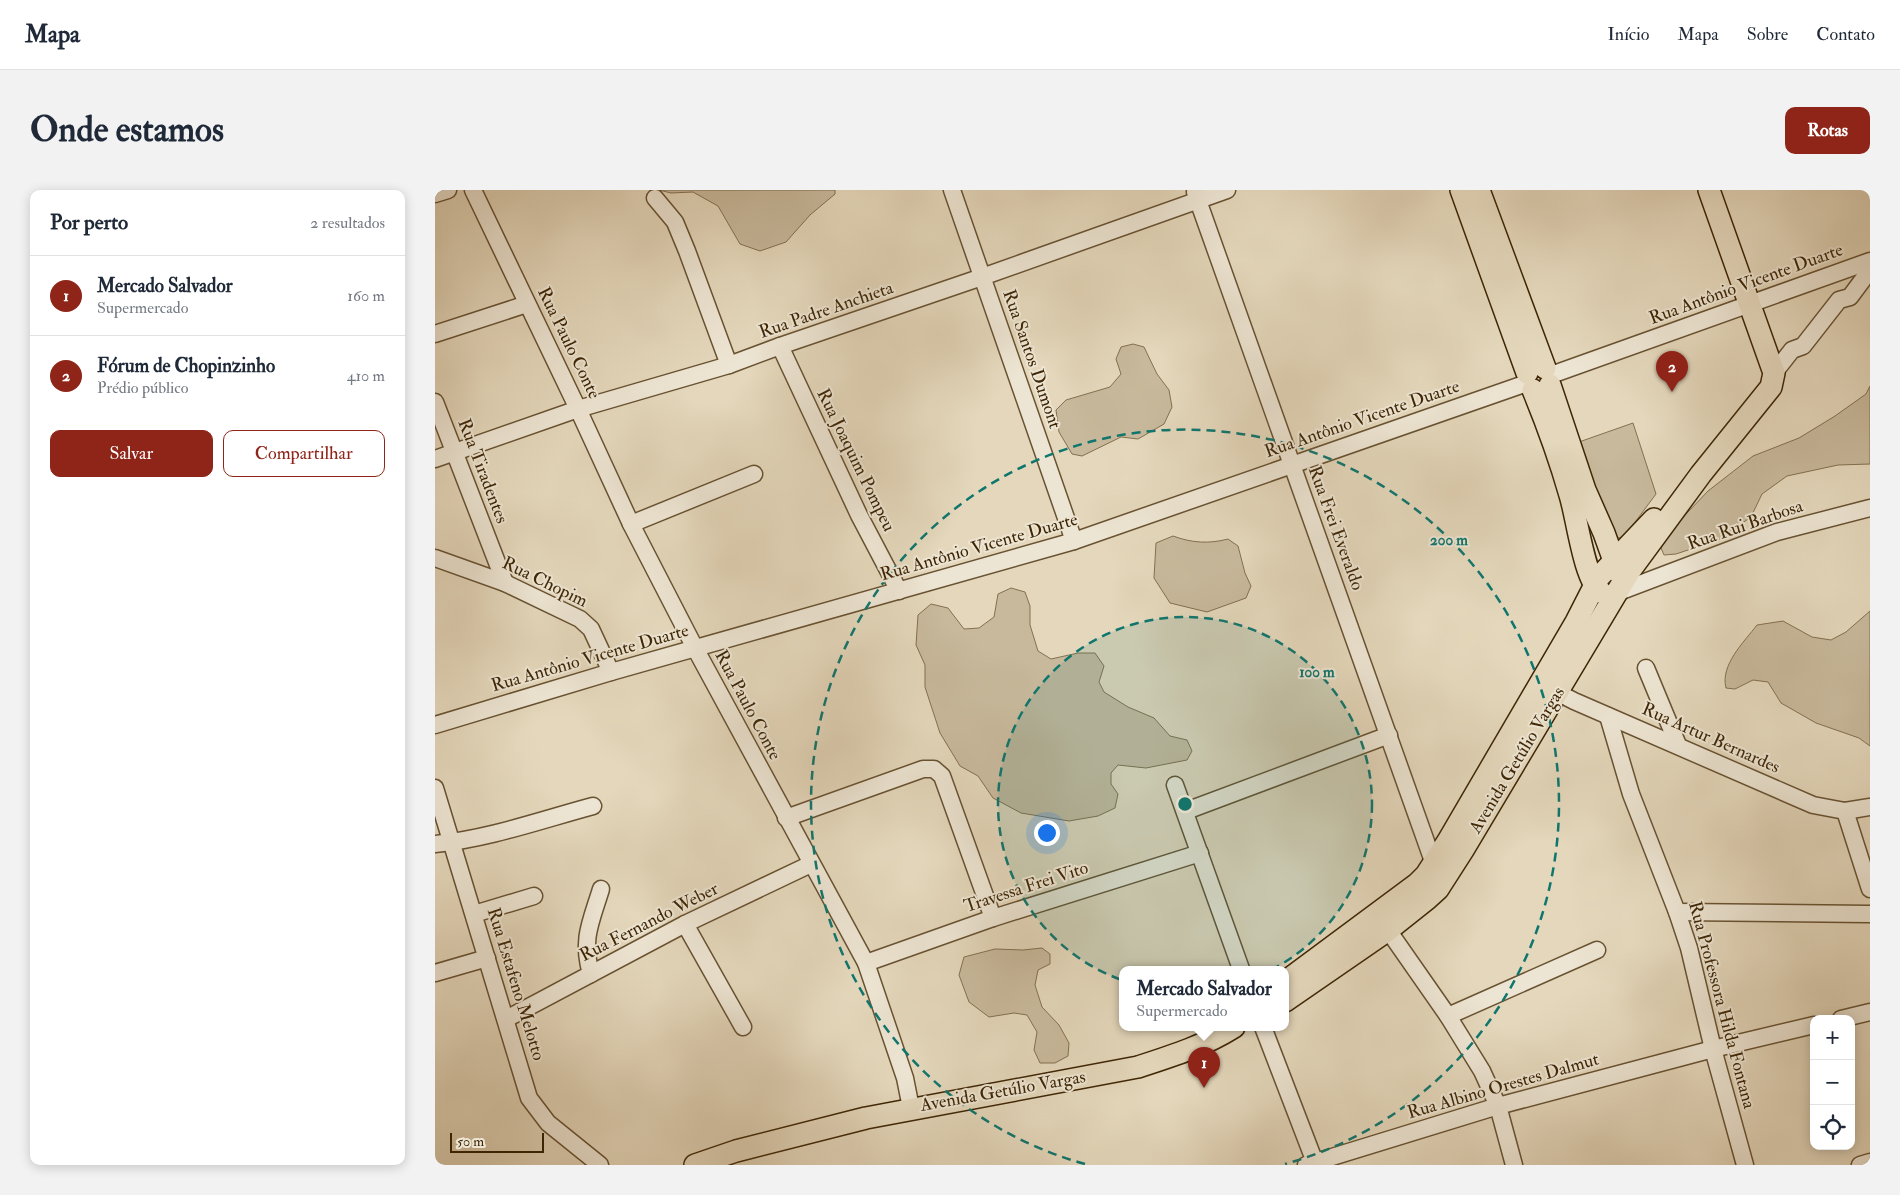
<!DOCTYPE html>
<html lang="pt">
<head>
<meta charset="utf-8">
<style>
	:root { --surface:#fff; --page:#f2f2f3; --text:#1f2937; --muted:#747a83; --line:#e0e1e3; --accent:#8f2418 }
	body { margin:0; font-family:"IM FELL Double Pica",serif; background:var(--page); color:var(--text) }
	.controls { position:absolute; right:15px; bottom:15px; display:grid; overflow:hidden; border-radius:10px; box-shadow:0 2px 12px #0003 }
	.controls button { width:45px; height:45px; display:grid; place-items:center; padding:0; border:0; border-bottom:1px solid var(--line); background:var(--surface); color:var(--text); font:25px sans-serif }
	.scale { position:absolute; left:15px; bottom:12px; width:94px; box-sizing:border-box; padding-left:5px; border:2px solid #3e2605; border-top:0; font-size:14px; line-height:18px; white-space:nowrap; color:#3e2605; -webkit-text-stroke:4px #ede5d3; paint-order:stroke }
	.you { position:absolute; left:611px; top:642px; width:18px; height:18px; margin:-12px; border:4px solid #fff; border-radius:50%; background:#1a73e8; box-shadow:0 0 0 8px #1a73e833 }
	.badge { display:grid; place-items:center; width:32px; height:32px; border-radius:50%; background:var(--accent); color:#fff; font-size:16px; font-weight:700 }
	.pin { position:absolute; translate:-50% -41px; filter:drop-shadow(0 1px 2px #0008) }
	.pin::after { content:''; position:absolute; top:26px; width:18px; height:15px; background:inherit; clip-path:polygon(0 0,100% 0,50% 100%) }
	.popup { position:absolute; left:684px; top:776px; width:170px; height:65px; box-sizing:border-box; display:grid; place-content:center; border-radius:10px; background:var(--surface); filter:drop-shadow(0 1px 4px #0005); font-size:16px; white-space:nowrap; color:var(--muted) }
	.popup b { font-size:19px; color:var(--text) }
	.popup::after { content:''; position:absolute; left:50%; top:100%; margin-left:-10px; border:10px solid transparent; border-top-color:var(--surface) }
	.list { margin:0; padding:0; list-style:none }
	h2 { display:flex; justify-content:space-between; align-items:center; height:65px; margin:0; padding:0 20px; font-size:21px }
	h2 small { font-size:16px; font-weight:400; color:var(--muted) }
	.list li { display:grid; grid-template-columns:32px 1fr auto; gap:15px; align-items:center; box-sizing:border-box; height:80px; padding:0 20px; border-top:1px solid var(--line) }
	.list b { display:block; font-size:19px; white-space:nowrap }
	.list p { margin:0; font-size:16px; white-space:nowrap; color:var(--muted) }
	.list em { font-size:16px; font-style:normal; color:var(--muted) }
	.actions { display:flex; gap:10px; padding:15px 20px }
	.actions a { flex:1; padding:11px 0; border:1px solid var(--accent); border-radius:10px; text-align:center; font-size:18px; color:var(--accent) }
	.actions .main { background:var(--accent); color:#fff }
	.icon { flex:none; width:28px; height:28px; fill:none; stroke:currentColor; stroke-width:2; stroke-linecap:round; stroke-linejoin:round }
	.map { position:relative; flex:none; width:1435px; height:975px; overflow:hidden; border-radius:10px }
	header { display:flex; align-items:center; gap:30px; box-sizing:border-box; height:70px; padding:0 25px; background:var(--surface); border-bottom:1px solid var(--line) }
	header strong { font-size:24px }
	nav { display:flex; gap:28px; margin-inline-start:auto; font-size:18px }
	.intro { display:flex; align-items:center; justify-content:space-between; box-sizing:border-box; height:120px; padding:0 30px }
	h1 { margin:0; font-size:35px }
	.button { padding:12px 22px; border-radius:10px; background:var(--accent); color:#fff; font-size:18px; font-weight:700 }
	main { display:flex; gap:30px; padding:0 30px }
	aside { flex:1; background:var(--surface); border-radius:10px; box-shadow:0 2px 12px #0003 }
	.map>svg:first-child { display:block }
</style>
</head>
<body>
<header>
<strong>Mapa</strong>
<nav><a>Início</a><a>Mapa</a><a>Sobre</a><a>Contato</a></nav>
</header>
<div class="intro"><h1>Onde estamos</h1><a class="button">Rotas</a></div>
<main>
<aside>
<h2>Por perto<small>2 resultados</small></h2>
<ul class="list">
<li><span class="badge">1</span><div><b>Mercado Salvador</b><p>Supermercado</p></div><em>160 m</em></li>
<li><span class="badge">2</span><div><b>Fórum de Chopinzinho</b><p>Prédio público</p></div><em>410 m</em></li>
</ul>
<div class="actions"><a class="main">Salvar</a><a>Compartilhar</a></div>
</aside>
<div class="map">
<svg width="1435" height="975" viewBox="0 0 1435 975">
	<rect width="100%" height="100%" fill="#e4d7bb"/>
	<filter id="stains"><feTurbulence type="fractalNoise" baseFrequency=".004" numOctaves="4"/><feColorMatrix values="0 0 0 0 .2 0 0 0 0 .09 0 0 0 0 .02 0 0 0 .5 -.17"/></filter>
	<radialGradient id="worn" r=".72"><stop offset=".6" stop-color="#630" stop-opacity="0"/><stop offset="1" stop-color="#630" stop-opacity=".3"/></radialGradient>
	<g fill="#c8b99c" stroke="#837050">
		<polygon points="224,0 400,0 400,4 375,25 351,52 325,61 305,54 283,16 258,2 236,3"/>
		<polygon points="698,154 709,157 722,184 734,200 737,217 729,234 703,249 686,247 647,266 637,264 624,242 621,220 631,210 675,197 686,184 681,169 686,157"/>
		<polygon points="1435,196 1435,274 1403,275 1352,286 1327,304 1316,327 1283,350 1241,364 1229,365 1226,358 1234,342 1273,301 1318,266 1364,248 1400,226 1431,204"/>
		<polygon points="1198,233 1221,304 1189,347 1184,348 1181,346 1158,294 1144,252"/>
		<path d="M738,346C757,353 774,354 793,349L803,356L810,383L816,396L811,408L772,422L735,413L719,388L721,353Z"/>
		<polygon points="576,398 590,402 595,416 595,435 603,461 616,469 643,463 660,463 669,476 664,492 669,502 693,517 719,528 735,546 752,550 757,561 752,570 711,578 683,575 676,583 676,594 683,604 680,618 663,626 634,631 586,623 558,608 543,586 525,576 505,543 490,497 490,475 481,455 483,425 496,414 513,418 529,439 544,438 559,427 563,404"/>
		<path d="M1435,421V556L1424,548L1381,533L1346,513L1333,492L1318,490L1300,499L1291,498C1285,475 1309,452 1322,435L1348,431L1377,447L1396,450L1411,442Z"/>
		<polygon points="607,758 615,764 615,774 603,780 600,795 607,817 624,835 634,853 633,866 620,873 605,873 599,860 602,842 592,825 579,823 554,827 534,812 524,785 529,767 560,759 588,760"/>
	</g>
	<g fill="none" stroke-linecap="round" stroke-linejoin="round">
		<defs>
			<g id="minor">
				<polyline points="38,0 143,219 196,334 260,458 431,773 470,888 476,918"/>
				<polyline points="517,0 639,351"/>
				<polyline points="760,2 999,674 1003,680"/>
				<polyline points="0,4 13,0"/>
				<polyline points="220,8 240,32 252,61 294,175"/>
				<polyline points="0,144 92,114"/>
				<polyline points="345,156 424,325 464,401"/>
				<polyline points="1339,183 1357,160 1368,156 1404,110 1415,107 1435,80"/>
				<polyline points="1116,185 1435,71"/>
				<polyline points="0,212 70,393"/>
				<polyline points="0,269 143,219 294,175 345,156 547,87 792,0"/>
				<polyline points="196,334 319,284"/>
				<polyline points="0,368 70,393 145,429 156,439 176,482"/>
				<polyline points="1181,403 1342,342 1435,318"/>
				<polyline points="1211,478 1243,555"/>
				<polyline points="1112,497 1139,511 1378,615 1410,621 1435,617"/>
				<polyline points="1173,526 1196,604 1242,722 1254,758 1278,859 1310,975"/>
				<polyline points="0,535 176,482 639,351 1092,193"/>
				<polyline points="740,595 806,779"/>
				<polyline points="0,598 94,908 113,933 165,975"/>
				<polyline points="751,621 954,545"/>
				<polyline points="1410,621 1435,699"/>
				<polyline points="351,628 488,579 499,579 507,586 558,728"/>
				<path d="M0,654C53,649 106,630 158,616"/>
				<polyline points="1242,722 1435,724"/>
				<polyline points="39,724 99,706"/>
				<polyline points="250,734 308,837"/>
				<polyline points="953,740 1013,826 1047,881 1063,916 1079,975"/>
				<polyline points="431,773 558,728 765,663"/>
				<polyline points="0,783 52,768"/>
				<path d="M156,784C146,749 156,732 166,699"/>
				<polyline points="1013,826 1162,760"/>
				<polyline points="71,829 250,734 376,674"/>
				<polyline points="1406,829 1435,822"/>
				<polyline points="828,837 881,975"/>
				<polyline points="871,975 1063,916 1278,859 1379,835"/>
				<polyline points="1425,975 1435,972"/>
			</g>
			<g id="major">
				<polyline points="1026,0 1092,183"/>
				<polyline points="1044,0 1110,178"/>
				<polyline points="1115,195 1150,300 1169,343 1183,382"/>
				<path d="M1098,200C1112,234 1125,270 1135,305C1142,327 1149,390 1166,402"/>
				<polyline points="850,792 982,694 991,685 1013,651 1141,432 1164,387 1219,329"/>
				<polyline points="850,811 953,740 992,709 1003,699 1028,660 1194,382 1266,284 1336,197 1339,183 1274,0"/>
				<path d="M260,975L301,961L431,928L703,877C737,866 769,856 799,837"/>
			</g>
		</defs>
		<use href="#minor" stroke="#685232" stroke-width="19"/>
		<use href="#major" stroke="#3e2605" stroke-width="24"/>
		<use href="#minor" stroke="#ede5d3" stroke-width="16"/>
		<use href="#major" stroke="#e4d7bb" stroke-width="21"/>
	</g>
	<circle cx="750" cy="614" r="187" fill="#0f766e" fill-opacity=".12"/>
	<g fill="none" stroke="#0f766e" stroke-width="2.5" stroke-dasharray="9 6">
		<circle cx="750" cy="614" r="187"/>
		<path d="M650 974A374 374 0 1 1 850 974"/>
	</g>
	<g text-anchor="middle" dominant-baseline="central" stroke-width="4" stroke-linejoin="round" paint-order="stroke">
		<g font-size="18" fill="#3e2605" stroke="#ede5d3">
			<text transform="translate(1311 94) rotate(-20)">Rua Antônio Vicente Duarte</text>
			<text transform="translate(391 120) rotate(-19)">Rua Padre Anchieta</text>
			<text transform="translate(134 153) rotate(64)">Rua Paulo Conte</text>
			<text transform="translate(597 169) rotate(71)">Rua Santos Dumont</text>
			<text transform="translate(927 229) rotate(-19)">Rua Antônio Vicente Duarte</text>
			<text transform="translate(421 270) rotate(64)">Rua Joaquim Pompeu</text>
			<text transform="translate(48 281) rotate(69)">Rua Tiradentes</text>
			<text transform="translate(1310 335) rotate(-19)">Rua Rui Barbosa</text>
			<text transform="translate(901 338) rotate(70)">Rua Frei Everaldo</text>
			<text transform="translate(544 357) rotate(-16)">Rua Antônio Vicente Duarte</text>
			<text transform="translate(110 392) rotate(26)">Rua Chopim</text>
			<text transform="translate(155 468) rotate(-16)">Rua Antônio Vicente Duarte</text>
			<text transform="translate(313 515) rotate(62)">Rua Paulo Conte</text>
			<text transform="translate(1276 548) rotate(24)">Rua Artur Bernardes</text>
			<text transform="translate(1082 570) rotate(-59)">Avenida Getúlio Vargas</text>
			<text transform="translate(591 697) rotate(-18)">Travessa Frei Vito</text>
			<text transform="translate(214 732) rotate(-27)">Rua Fernando Weber</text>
			<text transform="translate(81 794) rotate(73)">Rua Estafeno Melotto</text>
			<text transform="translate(1287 815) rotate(75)">Rua Professora Hilda Fontana</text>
			<text transform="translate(1068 896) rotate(-16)">Rua Albino Orestes Dalmut</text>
			<text transform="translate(568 901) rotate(-10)">Avenida Getúlio Vargas</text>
		</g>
	</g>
	<circle cx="750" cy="614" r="8" fill="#0f766e" stroke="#ede5d3" stroke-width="2.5"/>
	<g font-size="15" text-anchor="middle" font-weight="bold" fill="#0f766e" stroke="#ede5d3" stroke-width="4" stroke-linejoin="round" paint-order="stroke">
		<text x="1014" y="355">200 m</text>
		<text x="882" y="487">100 m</text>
	</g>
	<rect width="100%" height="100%" filter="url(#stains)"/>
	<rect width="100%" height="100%" fill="url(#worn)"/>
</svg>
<div class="controls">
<button>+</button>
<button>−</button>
<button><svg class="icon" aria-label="locate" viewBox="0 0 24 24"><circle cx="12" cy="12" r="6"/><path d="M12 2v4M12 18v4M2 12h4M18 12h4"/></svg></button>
</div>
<div class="scale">50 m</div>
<div class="you"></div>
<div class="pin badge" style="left:769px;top:898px">1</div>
<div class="popup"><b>Mercado Salvador</b>Supermercado</div>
<div class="pin badge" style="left:1237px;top:202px">2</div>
</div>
</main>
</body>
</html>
